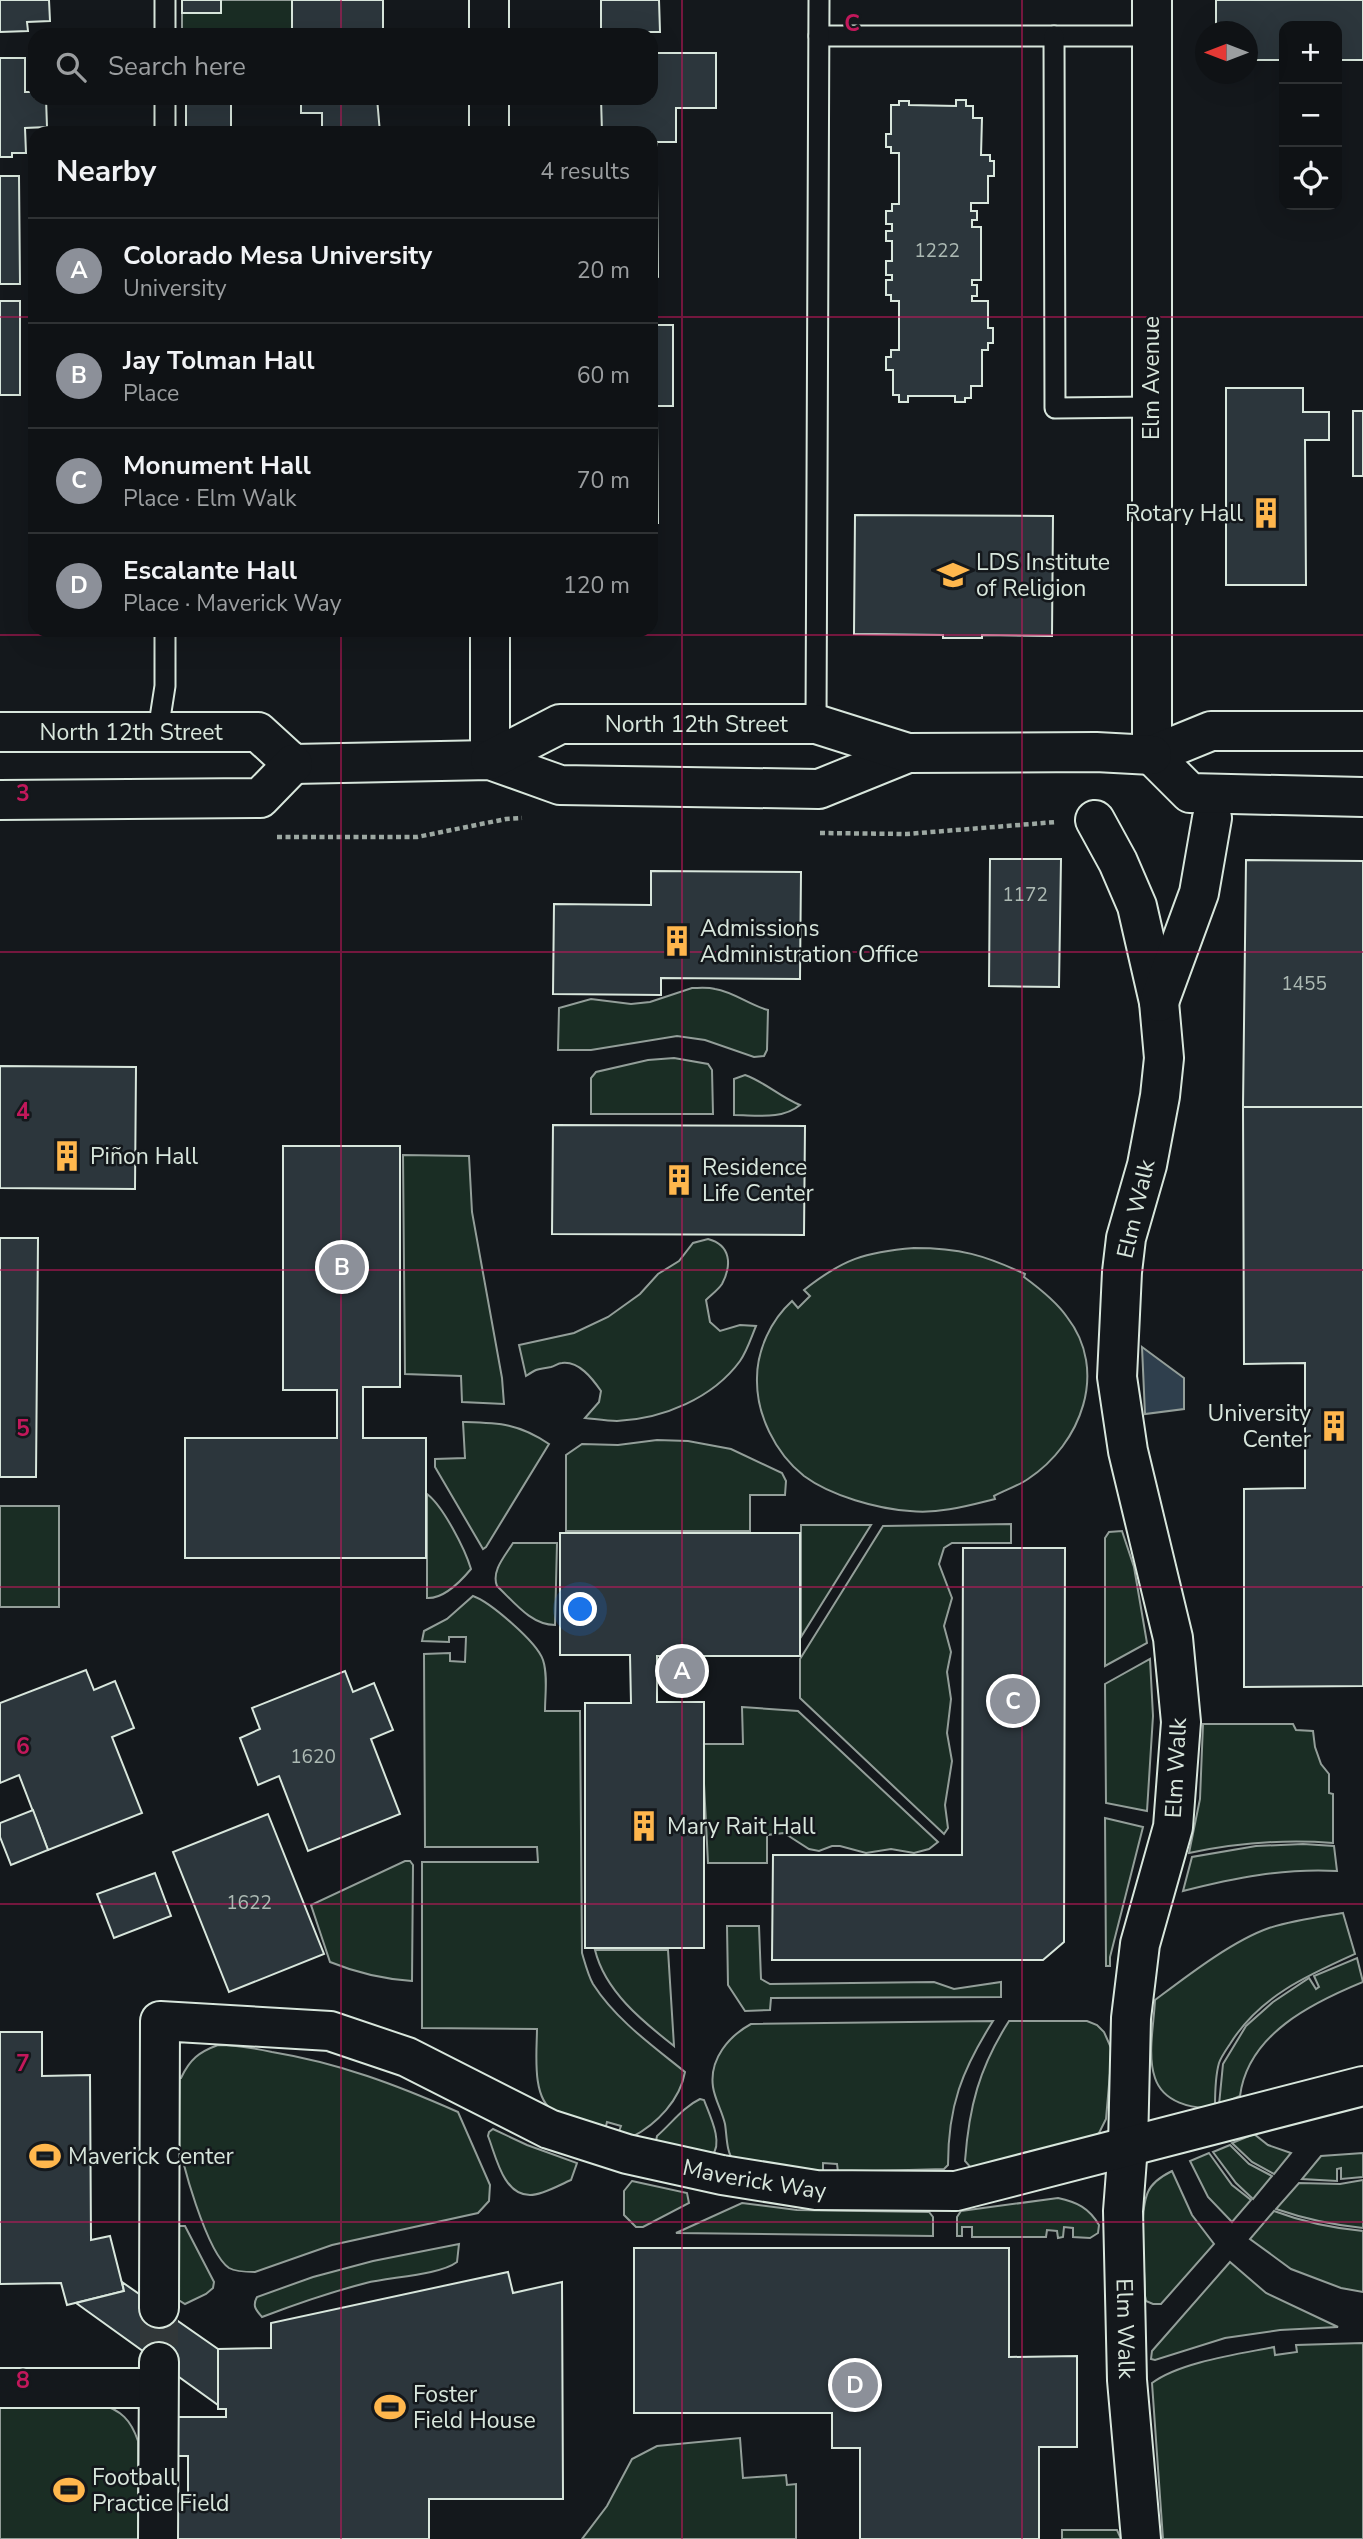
<!DOCTYPE html>
<html lang="en">
<head>
<meta charset="utf-8">
<style>
	:root { --surface:#0f1215; --page:#1d2022; --text:#f1f3f6; --muted:#9b9ea0; --line:#2f3234; --accent:#8c9099 }
	body { margin:0; font-family:"Nunito Sans",sans-serif; background:var(--page); color:var(--text) }
	.controls { position:absolute; right:21px; top:21px; display:grid; overflow:hidden; border-radius:14px; box-shadow:0 7px 28px #0002 }
	.controls button { width:63px; height:63px; display:grid; place-items:center; padding:0; border:0; border-bottom:2px solid var(--line); background:var(--surface); color:var(--text); font:35px sans-serif }
	.compass { position:absolute; left:1195px; top:21px; width:63px; height:63px; border-radius:50%; background:var(--surface); box-shadow:0 7px 28px #0002; rotate:270deg }
	.you { position:absolute; left:581px; top:1610px; width:24px; height:24px; margin:-18px; border:5px solid #fff; border-radius:50%; background:#1a73e8; box-shadow:0 0 0 10px #1a73e833 }
	.badge { display:grid; place-items:center; width:46px; height:46px; border-radius:50%; background:var(--accent); color:#fff; font-size:23px; font-weight:700 }
	.pin { position:absolute; translate:-50% -50%; border:4px solid #fff; box-shadow:0 2px 7px #0006 }
	.list { margin:0; padding:0; list-style:none }
	h2 { display:flex; justify-content:space-between; align-items:center; height:91px; margin:0; padding:0 28px; font-size:30px }
	h2 small { font-size:23px; font-weight:400; color:var(--muted) }
	.list li { display:grid; grid-template-columns:46px 1fr auto; gap:21px; align-items:center; box-sizing:border-box; height:105px; padding:0 28px; border-top:2px solid var(--line) }
	.list b { display:block; font-size:26px; white-space:nowrap }
	.list p { margin:0; font-size:23px; white-space:nowrap; color:var(--muted) }
	.list em { font-size:23px; font-style:normal; color:var(--muted) }
	.icon { flex:none; width:38px; height:38px; fill:none; stroke:currentColor; stroke-width:2; stroke-linecap:round; stroke-linejoin:round }
	.map { position:relative; flex:none; width:1363px; height:2539px; overflow:hidden }
	.search { position:absolute; background:var(--surface); box-shadow:0 7px 28px #0002; left:28px; top:28px; width:630px; height:77px; display:flex; align-items:center; gap:18px; box-sizing:border-box; padding:0 24px; border-radius:21px; color:var(--muted); font-size:26px }
	.panel { position:absolute; background:var(--surface); box-shadow:0 7px 28px #0002; left:28px; top:126px; width:630px; height:511px; border-radius:21px }
	.map>svg:first-child { display:block }
</style>
</head>
<body>
<div class="map">
<svg width="1363" height="2539" viewBox="0 0 1363 2539">
	<rect width="100%" height="100%" fill="#14181c"/>
	<g fill="#1a2d24" stroke="#939e99" stroke-width="2">
		<polygon points="221,0 292,0 292,30 182,30 182,13 220,13"/>
		<path d="M692,988C699,988 708,987 715,989C734,992 749,1005 768,1010L767,1050L764,1056L754,1057L705,1040L677,1036L591,1050H558L559,1008L591,999L631,1004L650,1002Z"/>
		<polygon points="674,1058 708,1064 712,1070 713,1114 591,1114 591,1078 596,1072 648,1060"/>
		<path d="M745,1075C765,1082 780,1097 800,1105C782,1120 756,1115 734,1115V1079Z"/>
		<polygon points="403,1155 469,1156 472,1212 502,1378 504,1404 462,1402 461,1376 405,1374"/>
		<path d="M708,1239C731,1245 732,1265 722,1284C718,1290 711,1295 706,1300L710,1322L720,1331L740,1325L756,1326C751,1338 747,1351 740,1361C713,1398 663,1419 617,1421C607,1421 595,1419 585,1418L599,1402L601,1391C592,1378 579,1361 562,1363C558,1363 555,1366 551,1367C536,1370 540,1367 526,1376L519,1345L574,1333L608,1317L640,1294L658,1274L679,1261L693,1243Z"/>
		<path d="M914,1248C960,1248 984,1255 1025,1274L1024,1277C1039,1288 1056,1301 1067,1317C1109,1371 1081,1444 1028,1479C1018,1486 1005,1490 994,1496L995,1499C967,1506 939,1514 910,1511C878,1509 831,1496 804,1476C775,1453 756,1414 757,1378C757,1350 771,1320 792,1301L798,1308L810,1296L804,1290C843,1259 865,1252 914,1248Z"/>
		<path d="M463,1422C499,1423 518,1423 549,1444L486,1547L483,1549L435,1467V1459L465,1458Z"/>
		<polygon points="657,1440 688,1441 731,1449 782,1473 786,1481 785,1495 750,1495 750,1531 566,1531 566,1455 582,1444 618,1445"/>
		<path d="M427,1494C443,1506 465,1549 471,1569C461,1581 443,1599 427,1598Z"/>
		<rect x="0" y="1506" width="59" height="101"/>
		<polygon points="1011,1524 1011,1543 952,1543 944,1548 939,1564 952,1598 944,1626 951,1652 947,1672 951,1699 947,1733 952,1761 945,1805 948,1828 944,1834 800,1698 800,1659 883,1526"/>
		<polygon points="801,1525 871,1525 801,1637"/>
		<polygon points="1122,1531 1134,1567 1147,1643 1105,1666 1105,1538 1109,1532"/>
		<path d="M513,1543H557L555,1625C531,1625 514,1602 497,1586C491,1571 505,1556 513,1543Z"/>
		<path d="M473,1596C490,1602 537,1642 543,1660C548,1675 545,1695 545,1711H580L582,1953C585,1963 588,1975 593,1984C616,2020 653,2046 685,2072C680,2100 657,2124 632,2137L618,2134L621,2126L607,2122L605,2130C589,2124 570,2119 554,2111C531,2099 537,2050 537,2029L422,2028V1862H538L537,1847H425L424,1654L450,1653V1661L465,1662L466,1637H449V1642L422,1641L424,1631L447,1619Z"/>
		<polygon points="1150,1659 1153,1716 1147,1811 1106,1803 1105,1684"/>
		<polygon points="742,1707 798,1711 938,1842 929,1849 914,1853 891,1849 866,1853 840,1846 832,1846 819,1851 809,1849 784,1833 767,1835 767,1863 708,1863 702,1744 743,1744"/>
		<path d="M1203,1724H1293L1296,1730L1313,1731L1315,1747L1321,1764L1329,1774V1793L1333,1794V1843C1284,1839 1237,1843 1189,1853L1200,1799Z"/>
		<polygon points="1105,1818 1143,1827 1110,1957 1110,1966 1106,1966"/>
		<path d="M1303,1844L1334,1846L1337,1871C1284,1868 1234,1878 1183,1891L1192,1857L1256,1846Z"/>
		<path d="M405,1861H410L413,1865L412,1981C383,1979 357,1973 330,1962L311,1905Z"/>
		<path d="M1343,1913L1355,1954C1306,1976 1259,1997 1230,2044C1226,2050 1221,2057 1219,2063C1215,2077 1215,2092 1215,2107C1192,2110 1163,2102 1155,2078C1147,2055 1154,2024 1155,2000C1187,1976 1232,1941 1269,1928C1294,1920 1318,1917 1343,1913Z"/>
		<polygon points="727,1926 759,1926 761,1979 770,1984 934,1982 954,1989 1001,1982 1001,1997 771,1998 770,2010 745,2011 728,1985"/>
		<path d="M595,1950H668L674,2046C642,2021 605,1991 595,1950Z"/>
		<path d="M1357,1958L1363,1982C1312,2003 1248,2034 1240,2096L1219,2105L1223,2064L1246,2026L1273,2002L1309,1978L1316,1989L1319,1987L1314,1976Z"/>
		<path d="M993,2021C962,2070 948,2106 948,2165L944,2169L838,2172L837,2164L823,2163V2171L734,2161C726,2152 727,2136 725,2124C722,2111 715,2100 713,2087C709,2059 729,2036 751,2024Z"/>
		<path d="M1009,2021H1087L1097,2025L1104,2032L1112,2050L1106,2119L1099,2133L1088,2140L1023,2153L1024,2161L971,2168L965,2161C969,2107 979,2068 1009,2021Z"/>
		<path d="M218,2045C237,2045 254,2048 272,2052C339,2063 397,2085 458,2112L490,2185L489,2201L478,2213L332,2245L255,2272C247,2272 236,2272 229,2268C207,2253 180,2159 177,2132C176,2115 177,2096 177,2078H181C190,2059 199,2052 218,2045Z"/>
		<path d="M700,2099L704,2100C709,2114 724,2143 712,2155L656,2141L657,2136C671,2124 683,2107 700,2099Z"/>
		<path d="M493,2129L527,2145L577,2163L571,2180C559,2185 543,2195 530,2195C503,2195 496,2156 488,2136L489,2132Z"/>
		<polygon points="1254,2134 1268,2145 1291,2153 1274,2174 1252,2162 1232,2143"/>
		<polygon points="1230,2145 1249,2164 1272,2176 1253,2199 1236,2183 1213,2152"/>
		<polygon points="1209,2153 1232,2185 1251,2200 1232,2222 1208,2197 1190,2161"/>
		<polygon points="1363,2153 1363,2177 1341,2179 1341,2168 1337,2169 1337,2181 1302,2179 1321,2156"/>
		<path d="M1172,2171L1192,2215L1214,2244L1161,2304H1153L1146,2301L1145,2296C1145,2271 1138,2214 1148,2192C1152,2182 1162,2176 1172,2171Z"/>
		<path d="M1363,2180V2228C1333,2225 1305,2219 1276,2209L1299,2183L1340,2184Z"/>
		<polygon points="632,2181 687,2193 689,2203 643,2227 636,2227 624,2215 624,2191"/>
		<path d="M1058,2198C1077,2202 1089,2208 1099,2225L1098,2233L1090,2238L1073,2237V2228L1064,2227L1063,2237L1058,2238L1057,2231L1047,2230L1046,2237H972V2227H962V2236H957V2217L961,2211Z"/>
		<polygon points="742,2203 797,2210 929,2212 933,2217 933,2236 676,2233"/>
		<path d="M1274,2211C1303,2222 1332,2228 1363,2231V2292L1341,2288L1291,2269L1250,2239Z"/>
		<polygon points="178,2226 185,2226 214,2282 213,2288 206,2294 185,2304 177,2299"/>
		<path d="M459,2244L457,2262C440,2275 390,2277 366,2283C331,2292 296,2304 262,2317C256,2310 252,2306 257,2297L313,2277L373,2261Z"/>
		<polygon points="1230,2262 1266,2293 1338,2327 1280,2330 1225,2338 1155,2360 1151,2359 1152,2351"/>
		<path d="M1363,2343V2539H1163L1152,2383C1180,2362 1239,2354 1274,2347L1275,2355L1297,2352L1296,2345Z"/>
		<path d="M100,2404C121,2410 131,2420 138,2441V2539H0V2407Z"/>
		<polygon points="740,2438 743,2478 786,2475 787,2485 796,2484 796,2539 582,2539 607,2506 632,2459 657,2446"/>
		<polygon points="1062,2530 1117,2530 1121,2539 1062,2539"/>
	</g>
	<polygon fill="#2f3f4d" stroke="#939e99" stroke-width="2" points="1142,1347 1184,1378 1184,1409 1145,1414"/>
	<g fill="#2c363c" stroke="#d8e6dc" stroke-width="2">
		<polygon points="0,0 49,0 50,21 27,22 28,31 0,32"/>
		<rect x="182" y="0" width="39" height="13"/>
		<polygon points="292,0 383,0 383,35 327,34 327,30 292,30"/>
		<polygon points="601,0 659,0 660,32 601,32"/>
		<polygon points="1216,0 1363,0 1363,60 1337,60 1337,26 1284,26 1284,60 1248,60 1248,32 1216,32"/>
		<polygon points="651,53 716,53 716,108 676,108 676,142 657,142 657,159 651,159 651,133 602,133 601,98 651,98"/>
		<polygon points="0,58 25,58 25,92 35,92 35,98 46,98 47,127 25,128 26,153 12,153 12,157 0,157"/>
		<rect x="186" y="98" width="45" height="35"/>
		<polygon points="301,98 377,98 380,133 322,133 322,113 301,113"/>
		<polygon points="956,100 966,100 966,106 973,106 973,118 982,118 981,155 990,155 990,161 994,161 994,176 988,176 988,203 971,203 971,211 977,211 977,220 972,220 972,227 981,227 981,280 972,280 972,285 977,285 977,296 972,296 972,301 988,301 988,328 993,328 993,343 988,343 988,350 982,350 982,386 971,386 971,398 965,398 965,402 955,402 955,396 908,396 908,402 899,402 899,395 893,395 893,370 886,370 886,357 891,357 891,350 899,350 899,301 891,301 891,295 886,295 886,280 892,280 892,275 886,275 886,261 892,261 892,241 886,241 886,231 892,231 892,224 886,224 886,211 892,211 892,204 899,204 899,153 891,153 891,147 886,147 886,134 891,134 891,105 899,105 899,101 909,101 909,105 956,106"/>
		<polygon points="0,176 19,176 20,284 0,284"/>
		<polygon points="651,184 657,184 658,277 651,278"/>
		<rect x="0" y="301" width="20" height="94"/>
		<rect x="651" y="325" width="22" height="81"/>
		<polygon points="1226,388 1303,388 1303,412 1329,412 1329,440 1305,440 1306,585 1226,585"/>
		<rect x="1353" y="411" width="10" height="65"/>
		<polygon points="651,420 657,420 658,523 651,523"/>
		<polygon points="855,515 1053,516 1052,636 982,635 982,638 943,638 943,635 854,634"/>
		<polygon points="990,859 1061,859 1059,987 989,986"/>
		<polygon points="1246,860 1363,861 1363,1107 1243,1107"/>
		<polygon points="651,871 801,872 800,979 661,978 661,995 553,994 554,904 651,905"/>
		<polygon points="0,1066 136,1067 135,1189 0,1188"/>
		<polygon points="1243,1107 1363,1107 1363,1686 1244,1687 1244,1489 1305,1488 1305,1363 1244,1364"/>
		<polygon points="553,1125 805,1126 804,1235 552,1234"/>
		<polygon points="283,1146 400,1146 400,1387 363,1387 363,1438 426,1438 426,1558 185,1558 185,1438 337,1438 337,1390 283,1390"/>
		<polygon points="0,1238 38,1238 36,1477 0,1477"/>
		<polygon points="560,1533 800,1533 800,1656 657,1656 657,1702 704,1702 704,1948 585,1948 585,1703 631,1703 630,1655 560,1655"/>
		<polygon points="963,1548 1065,1548 1064,1942 1043,1960 772,1960 773,1855 962,1855"/>
		<polygon points="86,1670 94,1690 115,1681 134,1728 112,1737 142,1813 48,1850 19,1775 0,1783 0,1703"/>
		<polygon points="345,1671 353,1692 374,1683 393,1730 371,1739 400,1814 308,1851 279,1776 258,1785 240,1738 260,1729 252,1708"/>
		<polygon points="33,1810 48,1850 11,1865 0,1837 0,1823"/>
		<polygon points="268,1814 324,1954 229,1992 173,1852"/>
		<polygon points="155,1873 171,1916 114,1938 97,1894"/>
		<polygon points="0,2032 42,2032 42,2076 90,2075 91,2240 110,2236 124,2291 67,2305 61,2283 0,2284"/>
		<polygon points="634,2248 1009,2248 1009,2357 1077,2356 1077,2447 1039,2447 1039,2539 860,2539 860,2448 832,2448 832,2413 634,2413"/>
		<polygon points="508,2272 513,2293 562,2282 563,2499 429,2499 429,2539 166,2539 166,2498 188,2498 188,2456 169,2456 169,2417 226,2417 226,2409 218,2409 218,2349 271,2348 271,2323"/>
		<polygon points="122,2282 218,2349 218,2405 76,2303 124,2291"/>
	</g>
	<g fill="none" stroke-linecap="round" stroke-linejoin="round">
		<polyline stroke="#313739" stroke-width="38" stroke-dasharray="38 19" stroke-linecap="butt" points="159,2308 159,2362"/>
		<defs>
			<g id="lane">
				<polyline points="165,0 165,35"/>
				<polyline points="819,36 1152,36"/>
				<polyline points="1054,36 1055,408 1151,407"/>
				<polyline points="165,98 165,133"/>
				<polyline points="816,724 819,0"/>
				<polyline points="158,731 165,686 165,630"/>
			</g>
			<g id="street">
				<polyline points="489,0 489,35"/>
				<polyline points="489,98 489,133"/>
				<polyline points="490,630 490,760"/>
				<path id="s1" d="M1095,820L1118,862L1137,906L1159,1002L1164,1058L1160,1096L1147,1165L1126,1238L1122,1272L1117,1377L1128,1451L1173,1638L1181,1722L1173,1827L1140,1944L1131,2018L1128,2146L1123,2211L1127,2380L1141,2539"/>
				<polyline points="1159,1002 1199,893 1212,818"/>
				<path id="s2" d="M159,2308L160,2021L330,2031L407,2057L549,2129L627,2154L722,2175L816,2190L956,2191L1363,2086"/>
				<polyline points="0,2388 158,2388"/>
				<polyline points="158,2539 159,2362"/>
			</g>
			<polyline id="secondary" points="1152,0 1152,755"/>
			<g id="primary">
				<polyline points="1363,731 1211,731 1152,755 1190,793 1363,797"/>
				<path id="s3" d="M0,732H258L293,764L490,760L560,785L819,789L908,753"/>
				<path id="s4" d="M490,760L560,724H816L908,753L1096,752L1152,755"/>
				<polyline points="0,800 260,798 293,764"/>
			</g>
		</defs>
		<use href="#lane" stroke="#d8e6dc" stroke-width="23"/>
		<use href="#street" stroke="#d8e6dc" stroke-width="42"/>
		<use href="#secondary" stroke="#d8e6dc" stroke-width="42"/>
		<use href="#primary" stroke="#d8e6dc" stroke-width="42"/>
		<g stroke="#9da8a2" stroke-width="4.5" stroke-dasharray="5 3.5" stroke-linecap="butt">
			<polyline points="820,833 907,834 1056,822"/>
			<polyline points="277,837 417,837 506,819 522,818"/>
		</g>
		<use href="#lane" stroke="#14181c" stroke-width="19"/>
		<use href="#street" stroke="#14181c" stroke-width="38"/>
		<use href="#secondary" stroke="#14181c" stroke-width="38"/>
		<use href="#primary" stroke="#14181c" stroke-width="38"/>
	</g>
	<path fill="none" stroke="#c2185b" stroke-width="2" stroke-opacity="0.55" d="M341,0V35M682,0V2539M1022,0V2539M341,98V133M0,317H35M651,317H1363M341,630V2539M0,635H1363M0,952H1363M0,1270H1363M0,1587H1363M0,1904H1363M0,2222H1363"/>
	<defs>
		<symbol id="building-bare" viewBox="-9 -9 18 18"><path d="M-4-6H4V6H1V3H-1V6H-4ZM-2.5-4.3h1.7v1.8h-1.7ZM.8-4.3h1.7v1.8H.8ZM-2.5-1h1.7V.8h-1.7ZM.8-1h1.7V.8H.8Z" fill="#ffb74d" stroke="#14181c" stroke-width="2.5" paint-order="stroke"/></symbol>
		<symbol id="school-bare" viewBox="-9 -9 18 18"><path d="M0-5L7-2L0 1L-7-2ZM-4 1L0 2.5L4 1V4Q0 6-4 4Z" fill="#ffb74d" stroke="#14181c" stroke-width="2.5" paint-order="stroke"/></symbol>
		<symbol id="stadium-bare" viewBox="-9 -9 18 18"><path d="M0-5a6.5 5 0 1 0 0 10a6.5 5 0 1 0 0-10ZM-3.5-1.8h7v3.6h-7Z" fill="#ffb74d" stroke="#14181c" stroke-width="2.5" paint-order="stroke"/></symbol>
	</defs>
	<g fill-rule="evenodd">
		<use href="#building-bare" x="1244" y="491" width="44" height="44"/>
		<use href="#school-bare" x="931" y="553" width="44" height="44"/>
		<use href="#building-bare" x="655" y="919" width="44" height="44"/>
		<use href="#building-bare" x="45" y="1134" width="44" height="44"/>
		<use href="#building-bare" x="657" y="1158" width="44" height="44"/>
		<use href="#building-bare" x="1312" y="1404" width="44" height="44"/>
		<use href="#building-bare" x="622" y="1804" width="44" height="44"/>
		<use href="#stadium-bare" x="23" y="2134" width="44" height="44"/>
		<use href="#stadium-bare" x="368" y="2385" width="44" height="44"/>
		<use href="#stadium-bare" x="47" y="2468" width="44" height="44"/>
	</g>
	<g text-anchor="middle" dominant-baseline="central" stroke-width="5" stroke-linejoin="round" paint-order="stroke">
		<g font-size="19" fill="#adbab4">
			<text x="937" y="251">1222</text>
			<text x="1025" y="895">1172</text>
			<text x="1304" y="984">1455</text>
			<text x="313" y="1757">1620</text>
			<text x="249" y="1903">1622</text>
		</g>
		<g font-size="23" fill="#d8e6dc" stroke="#14181c">
			<text transform="translate(1151 378) rotate(-90)">Elm Avenue</text>
			<text stroke="none"><textPath href="#s4" startOffset="215">North 12th Street</textPath></text>
			<text stroke="none"><textPath href="#s3" startOffset="131">North 12th Street</textPath></text>
			<text transform="translate(1136 1209) rotate(-77)">Elm Walk</text>
			<text transform="translate(1176 1768) rotate(-87)">Elm Walk</text>
			<text stroke="none"><textPath href="#s2" startOffset="910">Maverick Way</textPath></text>
			<text stroke="none"><textPath href="#s1" startOffset="1538">Elm Walk</textPath></text>
		</g>
		<g font-size="23" fill="#d8e6dc" stroke="#14181c" text-anchor="start">
			<text x="1243" y="513" text-anchor="end">Rotary Hall</text>
			<text x="976" y="562">LDS Institute<tspan x="976" dy="26">of Religion</tspan></text>
			<text x="700" y="928">Admissions<tspan x="700" dy="26">Administration Office</tspan></text>
			<text x="90" y="1156">Piñon Hall</text>
			<text x="702" y="1167">Residence<tspan x="702" dy="26">Life Center</tspan></text>
			<text x="1311" y="1413" text-anchor="end">University<tspan x="1311" dy="26">Center</tspan></text>
			<text x="667" y="1826">Mary Rait Hall</text>
			<text x="68" y="2156">Maverick Center</text>
			<text x="413" y="2394">Foster<tspan x="413" dy="26">Field House</tspan></text>
			<text x="92" y="2477">Football<tspan x="92" dy="26">Practice Field</tspan></text>
		</g>
	</g>
	<g font-size="23" text-anchor="middle" font-weight="bold" fill="#c2185b" stroke="#14181c" stroke-width="5" stroke-linejoin="round" paint-order="stroke">
		<text x="852" y="31">C</text>
		<text x="23" y="801">3</text>
		<text x="23" y="1119">4</text>
		<text x="23" y="1436">5</text>
		<text x="23" y="1754">6</text>
		<text x="23" y="2071">7</text>
		<text x="23" y="2388">8</text>
	</g>
</svg>
<div class="controls">
<button>+</button>
<button>−</button>
<button><svg class="icon" aria-label="locate" viewBox="0 0 24 24"><circle cx="12" cy="12" r="6"/><path d="M12 2v4M12 18v4M2 12h4M18 12h4"/></svg></button>
</div>
<svg class="compass" viewBox="-18 -18 36 36"><path d="M0-13l5 13h-10z" fill="#e53935"/><path d="M0 13l5-13h-10z" fill="#9b9ea0"/></svg>
<div class="you"></div>
<div class="pin badge" style="left:682px;top:1671px">A</div>
<div class="pin badge" style="left:342px;top:1267px">B</div>
<div class="pin badge" style="left:1013px;top:1701px">C</div>
<div class="pin badge" style="left:855px;top:2385px">D</div>
<div class="search"><svg class="icon" aria-label="search" viewBox="0 0 24 24"><circle cx="10" cy="10" r="6"/><path d="M15 15l6 6"/></svg>Search here</div>
<section class="panel">
<h2>Nearby<small>4 results</small></h2>
<ul class="list">
<li><span class="badge">A</span><div><b>Colorado Mesa University</b><p>University</p></div><em>20 m</em></li>
<li><span class="badge">B</span><div><b>Jay Tolman Hall</b><p>Place</p></div><em>60 m</em></li>
<li><span class="badge">C</span><div><b>Monument Hall</b><p>Place · Elm Walk</p></div><em>70 m</em></li>
<li><span class="badge">D</span><div><b>Escalante Hall</b><p>Place · Maverick Way</p></div><em>120 m</em></li>
</ul>
</section>
</div>
</body>
</html>
